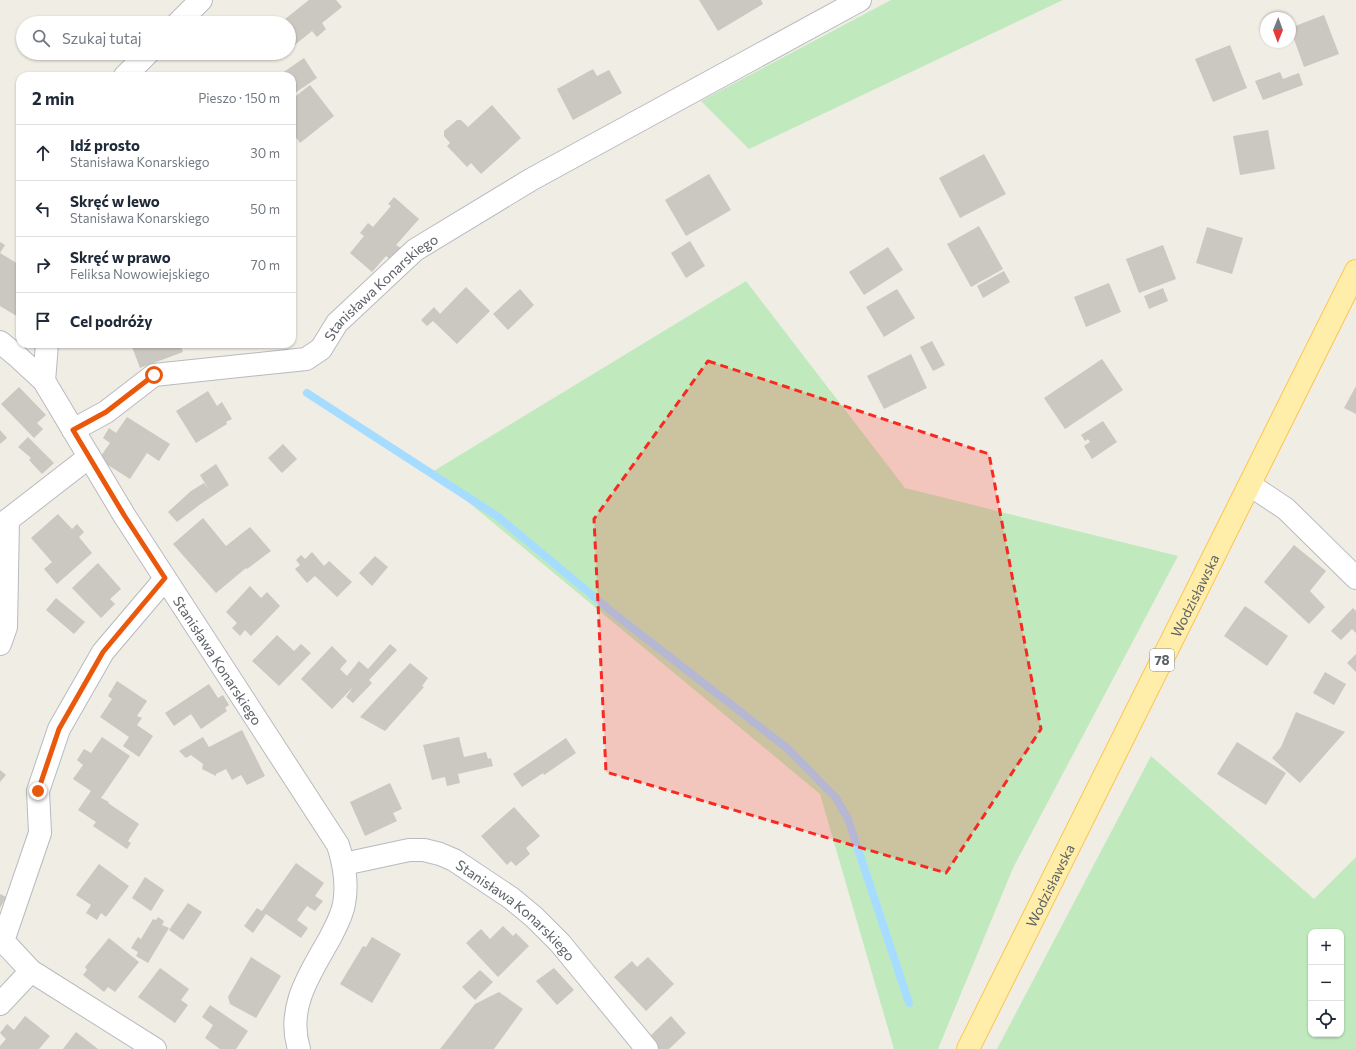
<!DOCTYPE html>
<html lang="pl">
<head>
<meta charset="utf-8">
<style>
	:root { --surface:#fff; --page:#f2f2f3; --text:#1f2937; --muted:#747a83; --line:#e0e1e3 }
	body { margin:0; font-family:Commissioner,sans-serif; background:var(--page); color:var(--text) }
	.controls { position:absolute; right:12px; bottom:12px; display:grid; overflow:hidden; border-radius:8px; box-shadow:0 1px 3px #0004 }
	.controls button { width:36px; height:36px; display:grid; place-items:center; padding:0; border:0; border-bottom:1px solid var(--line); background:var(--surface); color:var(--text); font:20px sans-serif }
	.compass { position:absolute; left:1260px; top:12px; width:36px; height:36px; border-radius:50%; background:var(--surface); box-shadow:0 1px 3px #0004; rotate:181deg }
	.stop { position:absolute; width:12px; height:12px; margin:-9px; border:3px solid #ea580c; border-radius:50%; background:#fff }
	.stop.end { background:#ea580c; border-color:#fff; box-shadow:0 1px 4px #0008 }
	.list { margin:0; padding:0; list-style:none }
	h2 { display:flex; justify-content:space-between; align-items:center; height:52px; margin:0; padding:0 16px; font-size:17px }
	h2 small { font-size:13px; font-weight:400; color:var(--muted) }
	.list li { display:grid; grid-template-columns:26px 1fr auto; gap:12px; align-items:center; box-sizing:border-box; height:56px; padding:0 16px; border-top:1px solid var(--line) }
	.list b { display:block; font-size:15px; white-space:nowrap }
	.list p { margin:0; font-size:13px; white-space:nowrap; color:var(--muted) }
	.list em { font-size:13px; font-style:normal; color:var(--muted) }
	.icon { flex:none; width:22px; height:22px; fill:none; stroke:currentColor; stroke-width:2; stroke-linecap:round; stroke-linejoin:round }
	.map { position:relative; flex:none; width:1356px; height:1049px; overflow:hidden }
	.search { position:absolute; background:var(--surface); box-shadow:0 1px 3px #0004; left:16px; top:16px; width:280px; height:44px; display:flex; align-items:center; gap:10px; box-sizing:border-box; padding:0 14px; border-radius:22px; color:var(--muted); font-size:15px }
	.panel { position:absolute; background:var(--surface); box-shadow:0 1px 3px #0004; left:16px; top:72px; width:280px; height:276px; border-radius:12px }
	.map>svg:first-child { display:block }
</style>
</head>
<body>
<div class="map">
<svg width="1356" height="1049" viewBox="0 0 1356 1049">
	<rect width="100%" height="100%" fill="#f0ede4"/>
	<g fill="#c0eabe" fill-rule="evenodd">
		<polygon points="891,0 1063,0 749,149 701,101"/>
		<polygon points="746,281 905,488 1178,556 1013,868 938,1049 894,1049 820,794 432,472"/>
		<path d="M1151,756L1314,899L1356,857V1049H997ZM1311,932H1341V1034H1311Z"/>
	</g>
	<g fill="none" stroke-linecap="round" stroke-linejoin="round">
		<polyline stroke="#a5dcff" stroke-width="8" points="307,393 497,516 617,616 787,748 836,798 848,819 909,1003"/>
	</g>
	<g fill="#cbc7c1">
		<polygon points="309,0 336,0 342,7 322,23 326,29 317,37 312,31 291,48 289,46 289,23 280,23"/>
		<polygon points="699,0 761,0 763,4 718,31"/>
		<polygon points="1324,15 1339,54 1304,67 1290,28"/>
		<polygon points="1230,45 1247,88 1213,102 1195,59"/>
		<polygon points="304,58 317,78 292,95 292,76 278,76"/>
		<polygon points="593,69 597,76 609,70 622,93 573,120 557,89"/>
		<polygon points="1280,72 1283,79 1299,73 1303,85 1263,100 1255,81"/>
		<polygon points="310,85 334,116 300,143 292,132 292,99"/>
		<polygon points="492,105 521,138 481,174 471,163 467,167 447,146 450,143 444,136 444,131 457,120 461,120 468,127"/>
		<polygon points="1268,130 1275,169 1240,175 1233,136"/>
		<polygon points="984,154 1006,194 960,218 939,178"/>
		<polygon points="709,174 731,210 686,236 665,200"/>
		<polygon points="394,197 419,219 396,245 401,248 391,260 386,256 372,272 350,253 364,236 360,233 368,223 373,227 391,206 388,204"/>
		<polygon points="979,226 1003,269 971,287 947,244"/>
		<polygon points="1207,227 1243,238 1232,274 1196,263"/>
		<polygon points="690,241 705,266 686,278 671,253"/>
		<polygon points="0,242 5,245 0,253 20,265 20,318 0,306"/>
		<polygon points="1163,245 1176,279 1139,293 1126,259"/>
		<polygon points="888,247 903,270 864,295 849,272"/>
		<polygon points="1004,271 1010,282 983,298 977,286"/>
		<polygon points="1109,283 1121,312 1086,327 1074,297"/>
		<polygon points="466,287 490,311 457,344 433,321 427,326 421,320 434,307 440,314"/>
		<polygon points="1163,288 1168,301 1149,309 1144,296"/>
		<polygon points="520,289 534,305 508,330 493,314"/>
		<polygon points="897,289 915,318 884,337 866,307"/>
		<polygon points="932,341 945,365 933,371 920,347"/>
		<polygon points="131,344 180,344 183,352 140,368"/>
		<polygon points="911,354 927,388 884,409 867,376"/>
		<polygon points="1102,359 1123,390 1065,429 1044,398"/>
		<polygon points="1356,386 1356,414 1344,408"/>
		<polygon points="19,387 46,415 37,423 43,429 34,438 1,404"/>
		<polygon points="208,391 217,406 222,402 232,419 226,422 227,424 196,443 176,411"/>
		<polygon points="127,417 170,444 159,461 147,453 130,479 103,462 101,456 110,443 103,438 109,428 116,433"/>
		<polygon points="1103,421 1117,442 1092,459 1084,446 1090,442 1088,439 1085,441 1081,435"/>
		<polygon points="0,430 7,438 0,444"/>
		<polygon points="28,437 54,463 42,474 29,460 31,458 18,447"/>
		<polygon points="283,444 297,459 282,473 268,458"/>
		<polygon points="216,464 229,485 202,503 177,522 168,512 191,491 204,483 209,490 200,475"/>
		<polygon points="58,514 72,529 77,524 84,532 79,537 92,553 57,584 44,569 52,562 31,538"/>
		<polygon points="203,518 226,546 250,527 271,551 247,569 246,568 216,593 173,544"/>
		<polygon points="1294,545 1326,571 1310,591 1325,607 1309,624 1264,582"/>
		<polygon points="312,552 324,566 329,561 352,582 337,597 315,576 307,583 295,569 300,565 296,560 301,555 305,559"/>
		<polygon points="375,556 388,567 372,586 359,573"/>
		<polygon points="98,563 121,589 110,599 115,604 101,618 72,588"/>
		<polygon points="250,586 261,598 267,592 280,606 251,636 245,630 240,636 232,628 237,623 226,612"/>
		<polygon points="56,598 85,622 74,634 46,610"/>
		<polygon points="1245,606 1288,636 1267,666 1224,636"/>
		<polygon points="1353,608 1356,611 1356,633 1352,629 1341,640 1331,631"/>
		<polygon points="277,635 294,651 301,644 311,653 279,686 252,661"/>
		<polygon points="390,644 397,650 369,680 372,683 353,703 346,697 353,687 332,709 301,679 332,646 347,661 340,669 347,676 359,661 368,669"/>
		<polygon points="1356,654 1356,672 1347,663"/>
		<polygon points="410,663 428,678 422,686 424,687 385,731 360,717"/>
		<polygon points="1325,672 1346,684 1334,705 1313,693"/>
		<polygon points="117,681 147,701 137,716 142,718 137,725 153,736 139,757 123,746 129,737 100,717 112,699 108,696"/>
		<polygon points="209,684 218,698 223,695 229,705 225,708 227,711 201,729 191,714 174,726 165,713"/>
		<polygon points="1296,712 1345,732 1300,783 1272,758 1281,747"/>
		<polygon points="242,730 265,776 247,785 241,775 232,780 226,769 216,774 216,776 202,769 203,764 191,755 186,758 179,751 203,737 209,747"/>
		<polygon points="102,737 130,756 101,798 109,802 108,803 139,824 128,841 131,843 127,849 93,826 96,822 78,810 91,791 73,779 83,765 77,760 84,749 91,753"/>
		<polygon points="459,737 464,757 486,752 488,759 491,758 493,766 458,774 460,783 447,786 445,777 432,780 423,745"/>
		<polygon points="566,738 576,753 544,775 543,773 522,787 513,774"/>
		<polygon points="1237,742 1286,773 1266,805 1217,774"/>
		<polygon points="0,770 6,775 0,782"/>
		<polygon points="390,783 402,809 393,813 397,821 365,836 350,802"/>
		<polygon points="514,807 540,836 526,848 530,854 516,866 511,861 507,865 481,836"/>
		<polygon points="296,863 324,883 315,896 323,901 315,911 307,906 297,920 308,928 301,938 266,914 253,933 244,926 257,908 262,911"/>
		<polygon points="99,864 129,886 106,917 101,913 97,920 86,913 91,905 76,895"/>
		<polygon points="145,877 164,890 151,911 132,898"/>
		<polygon points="0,894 6,897 0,908"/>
		<polygon points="188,903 202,912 183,940 169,930"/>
		<polygon points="158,917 164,921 162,925 169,928 148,963 136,956 138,952 131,948 138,937 141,939 153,919 156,920"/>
		<polygon points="503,926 513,936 516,933 529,946 498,977 466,943 481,929 490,939"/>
		<polygon points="372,937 401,954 372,1003 340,984 363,946 366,947"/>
		<polygon points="109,938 139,962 115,992 108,987 104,992 83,975 87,970 85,967"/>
		<polygon points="251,957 281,976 256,1018 230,1004 228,997"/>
		<polygon points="648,957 674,984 646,1011 614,977 632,961 637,967"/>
		<polygon points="160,968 189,989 181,1000 188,1005 175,1023 138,997"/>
		<polygon points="554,968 574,990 557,1005 536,981"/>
		<polygon points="480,970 493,982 475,1000 462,987"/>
		<polygon points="499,992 523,1009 494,1049 440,1049 475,1004"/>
		<polygon points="210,1005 248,1031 236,1049 220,1049 205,1038 213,1025 202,1017"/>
		<polygon points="25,1016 50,1036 39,1049 0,1049 0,1046 6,1039 0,1033 7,1024 14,1030"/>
		<polygon points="671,1016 686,1033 669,1049 658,1049 648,1038"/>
		<polygon points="76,1032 98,1049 63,1049"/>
	</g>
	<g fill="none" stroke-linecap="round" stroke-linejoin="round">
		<defs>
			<g id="minor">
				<polyline points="178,23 201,0"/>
				<polyline points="125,76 148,53"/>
				<path id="s1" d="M0,342L17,356L44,381L124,515L338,845C344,864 348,883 344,904C342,916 335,928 330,938C310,974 286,1007 299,1049"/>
				<polyline points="44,381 47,344"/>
				<path id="s2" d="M73,430L106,412L154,375L306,359L321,349L337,323L415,250L532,179L860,0"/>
				<polyline points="1250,485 1286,509 1356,578"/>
				<polyline points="0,526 89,457"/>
				<polyline points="0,644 6,627 8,520"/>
				<path id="s3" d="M344,864L409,850H424L440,854L454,860L511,898L534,917L560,943L647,1049"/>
				<polyline points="0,1004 31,971"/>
				<polyline points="155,1049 31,971 3,941 40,833 38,791 59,729 103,652 165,579"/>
			</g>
			<g id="major">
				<path id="s4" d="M968,1049L1356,271"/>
			</g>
		</defs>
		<use href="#minor" stroke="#b7babf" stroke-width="24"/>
		<use href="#major" stroke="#fec54f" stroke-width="24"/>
		<use href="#minor" stroke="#fff" stroke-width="22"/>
		<use href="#major" stroke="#ffedaa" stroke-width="22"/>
	</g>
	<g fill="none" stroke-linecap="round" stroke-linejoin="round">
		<polyline stroke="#ea580c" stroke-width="5" points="38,791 59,729 103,652 165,578 124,515 73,430 106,412 154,375"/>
	</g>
	<path fill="#f92821" fill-opacity="0.2" stroke="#f92821" stroke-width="3" stroke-dasharray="8 5" stroke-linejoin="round" d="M708,361L989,454L1041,729L946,873L606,772L594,519Z"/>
	<g text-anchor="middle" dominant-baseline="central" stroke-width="4" stroke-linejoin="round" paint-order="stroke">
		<rect fill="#fff" stroke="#8d9094" stroke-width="1" x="1150" y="649" width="24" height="22" rx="3"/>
		<g font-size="13" font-weight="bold" fill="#5c6166">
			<text x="1162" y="660">78</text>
		</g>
		<g font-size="14" fill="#5c6166" stroke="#fff">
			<text stroke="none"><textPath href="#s2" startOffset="356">Stanisława Konarskiego</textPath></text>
			<text stroke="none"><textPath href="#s4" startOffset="507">Wodzisławska</textPath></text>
			<text stroke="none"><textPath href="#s1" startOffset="388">Stanisława Konarskiego</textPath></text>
			<text stroke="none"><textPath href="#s4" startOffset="183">Wodzisławska</textPath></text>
			<text stroke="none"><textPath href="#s3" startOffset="193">Stanisława Konarskiego</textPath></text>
		</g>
	</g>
</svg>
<div class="controls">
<button>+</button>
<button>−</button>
<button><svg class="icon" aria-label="locate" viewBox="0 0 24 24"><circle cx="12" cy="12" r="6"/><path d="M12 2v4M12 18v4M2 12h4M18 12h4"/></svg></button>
</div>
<svg class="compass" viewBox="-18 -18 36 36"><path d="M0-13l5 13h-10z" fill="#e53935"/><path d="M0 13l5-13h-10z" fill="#747a83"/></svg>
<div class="stop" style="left:154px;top:375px"></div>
<div class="stop end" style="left:38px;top:791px"></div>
<div class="search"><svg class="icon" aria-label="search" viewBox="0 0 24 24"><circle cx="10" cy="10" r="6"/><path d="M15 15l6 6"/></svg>Szukaj tutaj</div>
<section class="panel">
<h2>2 min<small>Pieszo · 150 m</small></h2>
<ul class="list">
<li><svg class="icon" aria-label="ahead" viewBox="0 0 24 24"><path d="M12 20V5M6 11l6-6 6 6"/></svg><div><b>Idź prosto</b><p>Stanisława Konarskiego</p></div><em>30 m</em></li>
<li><svg class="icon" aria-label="left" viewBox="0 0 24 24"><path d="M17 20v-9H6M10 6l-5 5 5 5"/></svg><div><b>Skręć w lewo</b><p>Stanisława Konarskiego</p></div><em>50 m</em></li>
<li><svg class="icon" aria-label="right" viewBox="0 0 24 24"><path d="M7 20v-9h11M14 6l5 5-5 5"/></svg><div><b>Skręć w prawo</b><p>Feliksa Nowowiejskiego</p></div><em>70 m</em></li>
<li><svg class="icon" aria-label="arrive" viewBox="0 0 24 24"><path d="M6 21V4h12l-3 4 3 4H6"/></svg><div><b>Cel podróży</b></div></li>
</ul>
</section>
</div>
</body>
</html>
